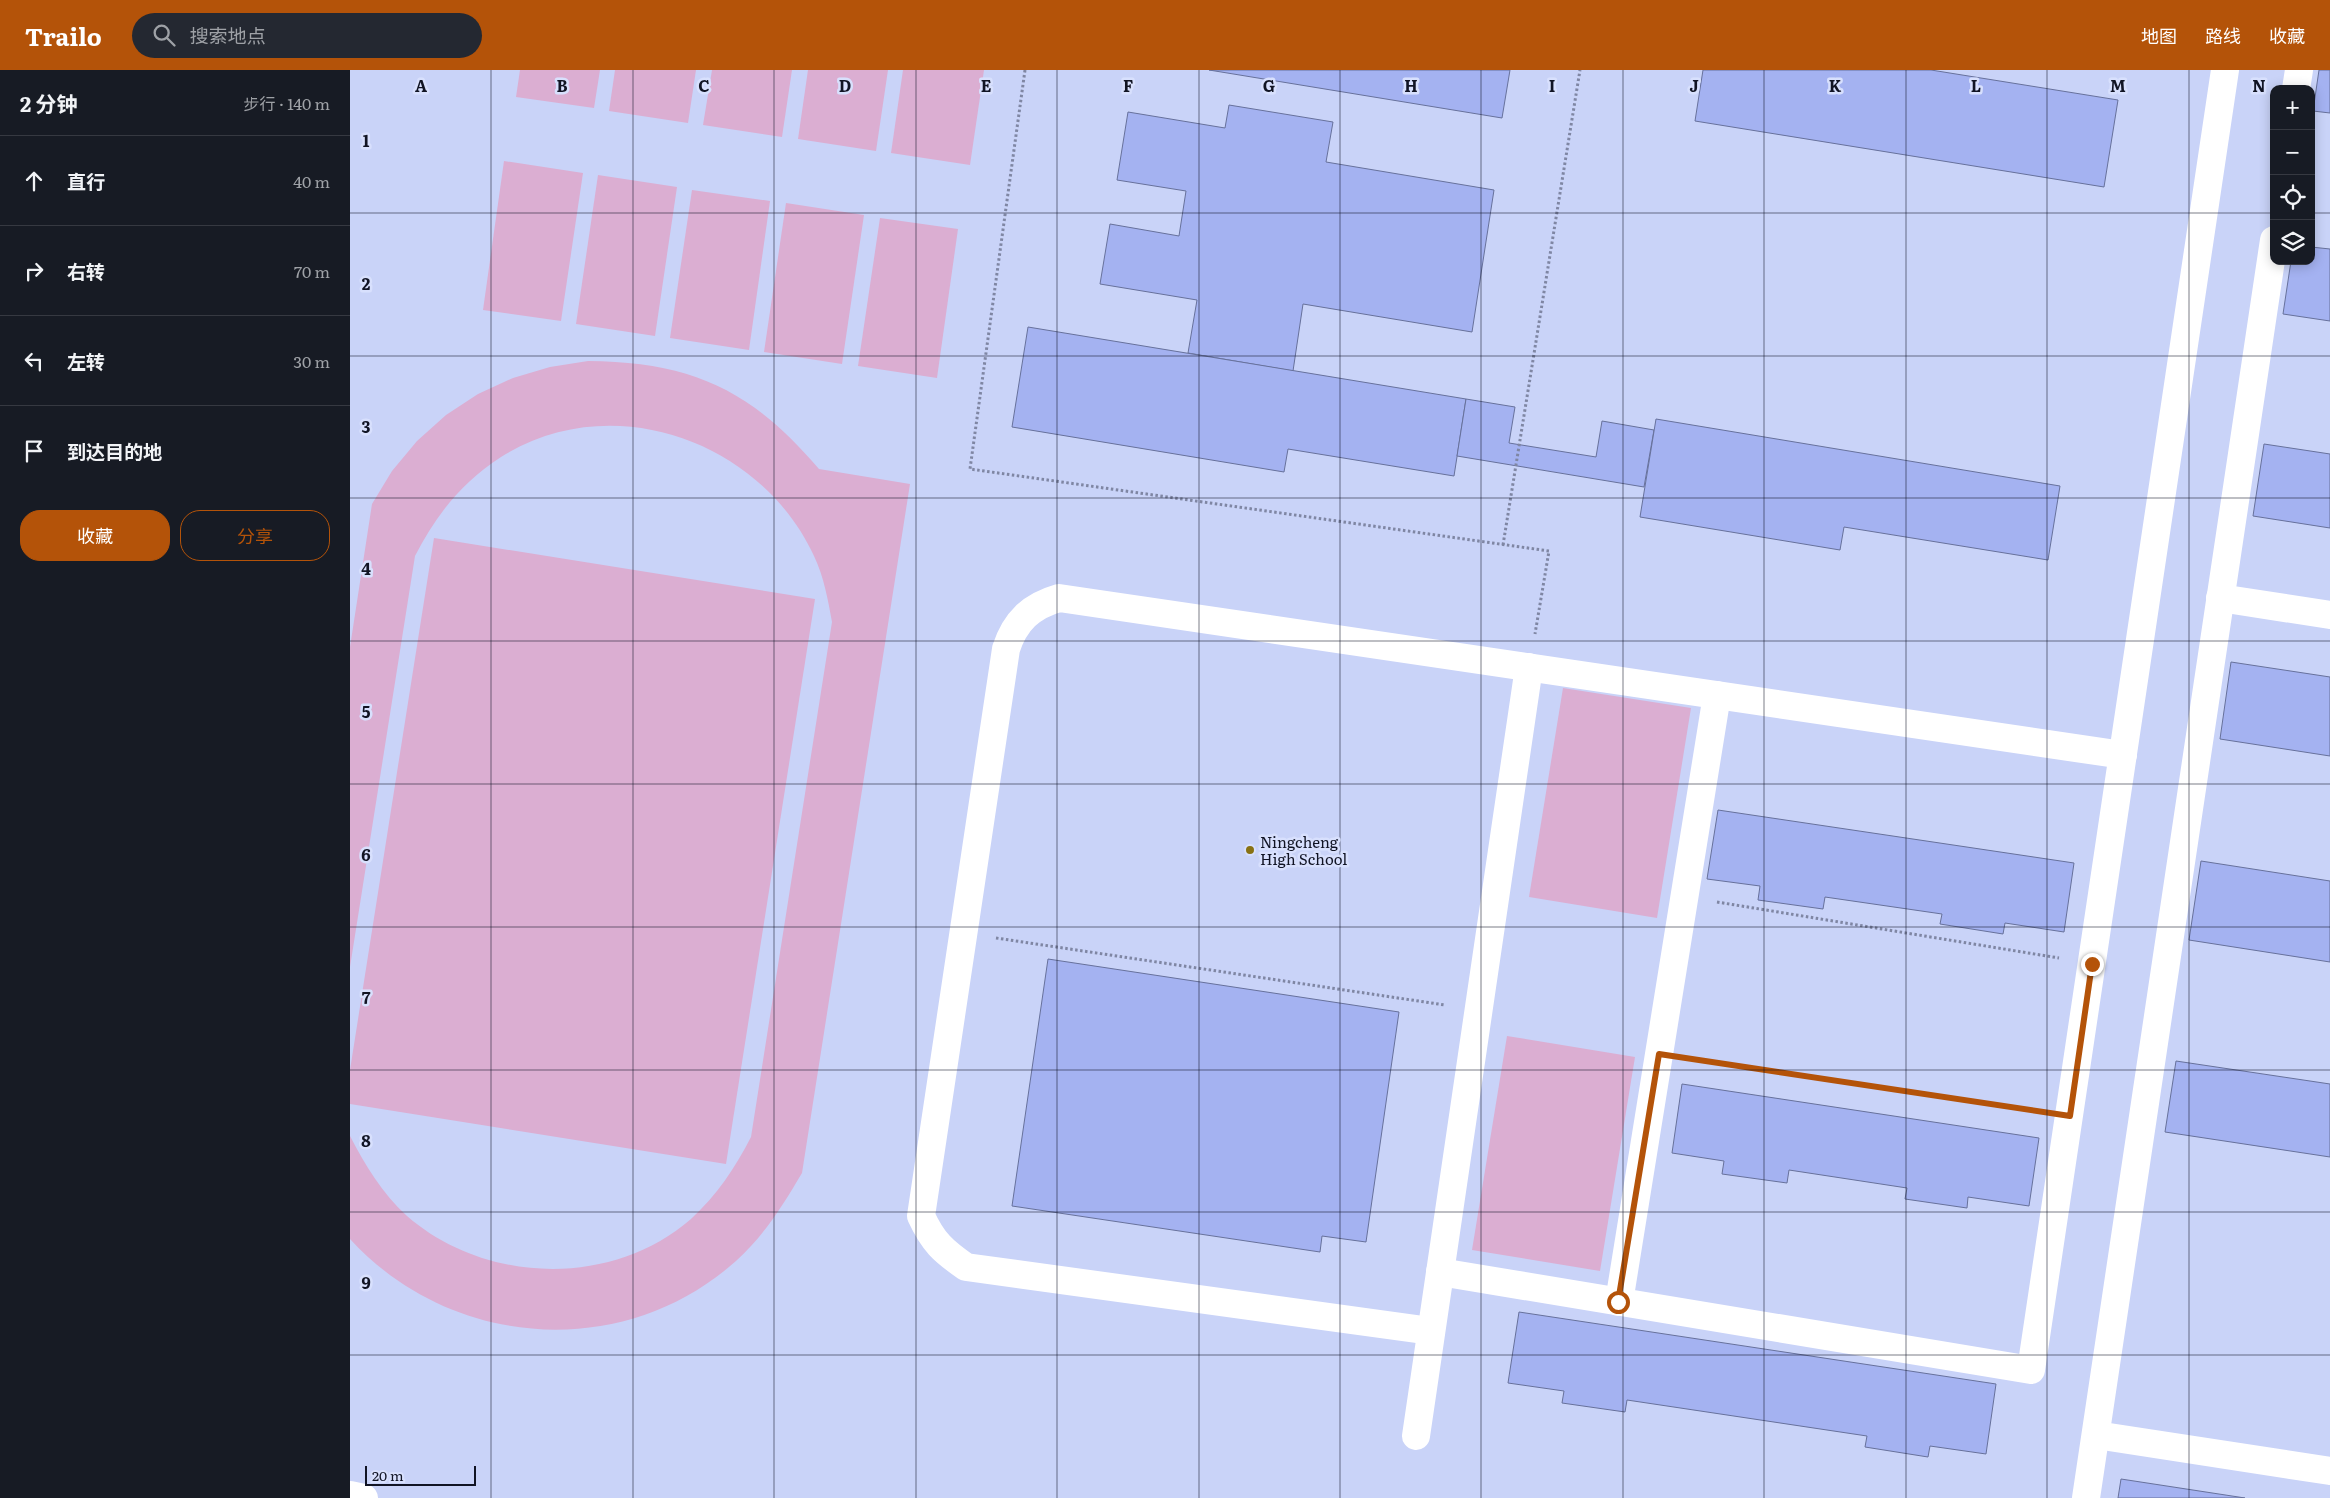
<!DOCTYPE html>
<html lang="zh">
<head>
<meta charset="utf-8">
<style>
	:root { --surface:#171b24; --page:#242831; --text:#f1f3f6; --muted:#9ea1a6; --line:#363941; --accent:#b45309 }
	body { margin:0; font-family:Literata,"Noto Sans SC",serif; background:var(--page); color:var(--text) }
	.controls { position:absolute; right:15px; top:15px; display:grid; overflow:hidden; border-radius:10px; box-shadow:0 2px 12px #0003 }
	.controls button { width:45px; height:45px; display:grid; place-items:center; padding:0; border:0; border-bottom:1px solid var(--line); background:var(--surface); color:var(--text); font:25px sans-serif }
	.scale { position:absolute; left:15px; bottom:12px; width:111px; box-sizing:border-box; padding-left:5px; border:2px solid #111424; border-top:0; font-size:14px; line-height:18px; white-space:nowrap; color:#111424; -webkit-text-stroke:4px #d8e0fd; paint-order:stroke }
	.stop { position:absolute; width:15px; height:15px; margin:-11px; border:4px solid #b45309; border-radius:50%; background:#fff }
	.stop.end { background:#b45309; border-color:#fff; box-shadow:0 1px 5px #0008 }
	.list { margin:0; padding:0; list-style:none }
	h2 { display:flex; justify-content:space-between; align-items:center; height:65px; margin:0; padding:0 20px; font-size:21px }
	h2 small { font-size:16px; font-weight:400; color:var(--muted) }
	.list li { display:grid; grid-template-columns:32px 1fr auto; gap:15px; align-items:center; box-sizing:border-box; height:90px; padding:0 20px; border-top:1px solid var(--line) }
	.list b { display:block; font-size:19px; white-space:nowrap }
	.list em { font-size:16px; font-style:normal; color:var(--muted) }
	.actions { display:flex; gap:10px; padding:15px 20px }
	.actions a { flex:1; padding:11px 0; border:1px solid var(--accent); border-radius:20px; text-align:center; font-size:18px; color:var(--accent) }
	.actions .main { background:var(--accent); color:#fff }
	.icon { flex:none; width:28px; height:28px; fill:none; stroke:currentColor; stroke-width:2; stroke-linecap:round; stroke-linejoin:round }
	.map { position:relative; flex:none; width:1980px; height:1428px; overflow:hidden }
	header { display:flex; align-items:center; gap:30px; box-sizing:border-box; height:70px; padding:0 25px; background:var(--accent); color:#fff }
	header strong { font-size:24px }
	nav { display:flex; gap:28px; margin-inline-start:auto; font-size:18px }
	.search { width:350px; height:45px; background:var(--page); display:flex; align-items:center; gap:12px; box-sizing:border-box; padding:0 18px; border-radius:28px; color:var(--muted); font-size:19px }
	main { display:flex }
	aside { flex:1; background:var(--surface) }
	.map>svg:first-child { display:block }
</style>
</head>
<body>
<header>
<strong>Trailo</strong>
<div class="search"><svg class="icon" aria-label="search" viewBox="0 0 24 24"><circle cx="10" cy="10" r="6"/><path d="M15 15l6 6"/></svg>搜索地点</div>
<nav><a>地图</a><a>路线</a><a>收藏</a></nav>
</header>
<main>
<aside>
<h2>2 分钟<small>步行 · 140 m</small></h2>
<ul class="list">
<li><svg class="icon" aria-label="ahead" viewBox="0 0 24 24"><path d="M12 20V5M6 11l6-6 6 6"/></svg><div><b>直行</b></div><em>40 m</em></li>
<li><svg class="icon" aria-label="right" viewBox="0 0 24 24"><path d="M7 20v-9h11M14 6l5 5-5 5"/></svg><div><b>右转</b></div><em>70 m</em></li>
<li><svg class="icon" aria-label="left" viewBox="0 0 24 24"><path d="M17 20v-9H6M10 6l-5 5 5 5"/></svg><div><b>左转</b></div><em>30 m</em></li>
<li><svg class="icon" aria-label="arrive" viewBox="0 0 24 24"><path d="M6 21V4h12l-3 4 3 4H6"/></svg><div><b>到达目的地</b></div></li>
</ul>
<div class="actions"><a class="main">收藏</a><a>分享</a></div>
</aside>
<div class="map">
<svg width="1980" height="1428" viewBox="0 0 1980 1428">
	<rect width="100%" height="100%" fill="#c9d3f8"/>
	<g fill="#dbaed2">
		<polygon points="170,0 250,0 244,38 166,27"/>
		<polygon points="265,0 346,0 338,53 259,41"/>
		<polygon points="362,0 442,0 432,67 353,55"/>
		<polygon points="458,0 538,0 526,81 448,69"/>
		<polygon points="553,0 634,0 620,95 541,83"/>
		<polygon points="154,91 233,103 211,251 133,240"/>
		<polygon points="248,105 327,117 305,266 226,254"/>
		<polygon points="342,120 420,131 399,280 320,268"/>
		<polygon points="436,133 514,145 492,294 414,282"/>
		<polygon points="530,148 608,159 587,308 508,296"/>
		<path d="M238,291C342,292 402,320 469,399L560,414L452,1103C433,1135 414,1166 386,1191C273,1292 101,1279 0,1169V1066C15,1095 32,1123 57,1146C135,1214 262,1218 341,1149C367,1125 385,1098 401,1067L482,552C478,530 474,507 464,486C411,371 262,317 151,387C112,412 86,445 65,486L0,897V577L22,434L42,401L67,371L96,345L128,324L163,308L200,297Z"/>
		<polygon points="84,468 465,529 376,1094 0,1034 0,1000"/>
		<polygon points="1213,618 1341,638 1307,848 1179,827"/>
		<polygon points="1157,966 1285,987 1250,1201 1122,1180"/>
	</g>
	<g fill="#a4b2f1" stroke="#67719b">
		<polygon points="859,0 1160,0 1152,48"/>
		<polygon points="1353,0 1581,0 1768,30 1754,117 1345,51"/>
		<polygon points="1969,0 1980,0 1980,43 1963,41"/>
		<polygon points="879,35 983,52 976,92 1144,120 1122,262 953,234 943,301 838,283 847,230 750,214 760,154 829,166 836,121 767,110 778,42 875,58"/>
		<polygon points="1961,177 1980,179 1980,251 1933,244 1941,191 1961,191"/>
		<polygon points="678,257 1116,329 1104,406 938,379 934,402 662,357"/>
		<polygon points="1116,329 1165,337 1159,373 1246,387 1252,351 1304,360 1294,417 1107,386"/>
		<polygon points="1306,349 1710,416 1698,490 1494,457 1490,480 1290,447"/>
		<polygon points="1914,374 1980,384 1980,458 1903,446"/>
		<polygon points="1881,592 1980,607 1980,686 1870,669"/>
		<polygon points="1368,740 1724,793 1714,862 1655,853 1653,864 1590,854 1592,844 1475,827 1473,839 1408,830 1410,816 1357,809"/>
		<polygon points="1851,791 1980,811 1980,892 1839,870"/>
		<polygon points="698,889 1049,942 1016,1172 972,1166 970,1182 662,1136"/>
		<polygon points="1826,991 1980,1014 1980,1087 1815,1062"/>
		<polygon points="1332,1014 1689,1068 1679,1136 1618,1127 1617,1138 1555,1129 1557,1118 1439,1100 1437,1113 1372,1104 1374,1091 1322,1083"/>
		<polygon points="1169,1242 1646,1314 1636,1384 1580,1376 1578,1387 1515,1377 1517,1366 1277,1330 1275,1342 1212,1333 1214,1321 1158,1313"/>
		<polygon points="1771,1409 1895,1428 1768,1428"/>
	</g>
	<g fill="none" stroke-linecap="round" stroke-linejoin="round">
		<g stroke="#7f86a3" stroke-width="3" stroke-dasharray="2.5 2.5" stroke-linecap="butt">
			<polyline points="675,0 620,399 1199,481 1185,564"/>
			<polyline points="1153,475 1230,0"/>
			<polyline points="1367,832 1709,888"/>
			<polyline points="646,868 1095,935"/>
			<polyline points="1341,989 1686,1041"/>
		</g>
		<g stroke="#fff" stroke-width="28">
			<polyline points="1946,19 1949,0"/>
			<polyline points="1870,528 1980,545"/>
			<polyline points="1090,1202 1681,1300 1875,0"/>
			<polyline points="1269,1232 1367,625"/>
			<path d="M1081,1261L616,1197C593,1181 583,1172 571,1146L656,579C665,551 681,536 709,528L1773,685"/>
			<polyline points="1746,1365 1980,1401"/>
			<polyline points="1066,1366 1179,597"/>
			<polyline points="0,1425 14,1428"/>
			<polyline points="1736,1428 1924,170"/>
		</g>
	</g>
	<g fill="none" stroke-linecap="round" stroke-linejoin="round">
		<polyline stroke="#b45309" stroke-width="6" points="1268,1232 1309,984 1720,1046 1742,894"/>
	</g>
	<path fill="none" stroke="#111424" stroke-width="1" stroke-opacity="0.55" d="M141,0V1428M283,0V1428M424,0V1428M566,0V1428M707,0V1428M849,0V1428M990,0V1428M1131,0V1428M1273,0V1428M1414,0V1428M1556,0V1428M1697,0V1428M1839,0V1428M0,143H1924M1961,143H1980M0,286H1980M0,428H1980M0,571H1980M0,714H1980M0,857H1980M0,1000H1980M0,1142H1980M0,1285H1980"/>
	<circle fill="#887113" stroke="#d8e0fd" stroke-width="2" cx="900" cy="780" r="5"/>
	<g text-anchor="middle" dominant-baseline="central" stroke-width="5" stroke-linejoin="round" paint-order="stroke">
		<g font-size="15" fill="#111424" stroke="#d8e0fd" text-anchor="start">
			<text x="910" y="771">Ningcheng<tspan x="910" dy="17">High School</tspan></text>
		</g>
	</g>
	<g font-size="16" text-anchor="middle" font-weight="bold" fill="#111424" stroke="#d8e0fd" stroke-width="5" stroke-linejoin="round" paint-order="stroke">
		<text x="71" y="22">A</text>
		<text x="212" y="22">B</text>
		<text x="354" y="22">C</text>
		<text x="495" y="22">D</text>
		<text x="636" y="22">E</text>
		<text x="778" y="22">F</text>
		<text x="919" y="22">G</text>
		<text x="1061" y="22">H</text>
		<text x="1202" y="22">I</text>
		<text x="1344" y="22">J</text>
		<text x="1485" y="22">K</text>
		<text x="1626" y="22">L</text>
		<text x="1768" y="22">M</text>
		<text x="1909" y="22">N</text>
		<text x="16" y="77">1</text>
		<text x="16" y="220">2</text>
		<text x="16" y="363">3</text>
		<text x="16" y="505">4</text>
		<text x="16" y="648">5</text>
		<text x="16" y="791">6</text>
		<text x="16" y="934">7</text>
		<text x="16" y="1077">8</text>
		<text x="16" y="1219">9</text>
	</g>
</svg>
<div class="controls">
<button>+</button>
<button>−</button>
<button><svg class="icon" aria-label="locate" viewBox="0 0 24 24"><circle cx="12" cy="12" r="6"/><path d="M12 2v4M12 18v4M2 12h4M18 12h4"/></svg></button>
<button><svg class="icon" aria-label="layers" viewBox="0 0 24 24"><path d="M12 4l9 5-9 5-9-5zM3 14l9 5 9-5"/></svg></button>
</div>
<div class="scale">20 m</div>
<div class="stop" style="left:1268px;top:1232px"></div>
<div class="stop end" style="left:1742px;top:894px"></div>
</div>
</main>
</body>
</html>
